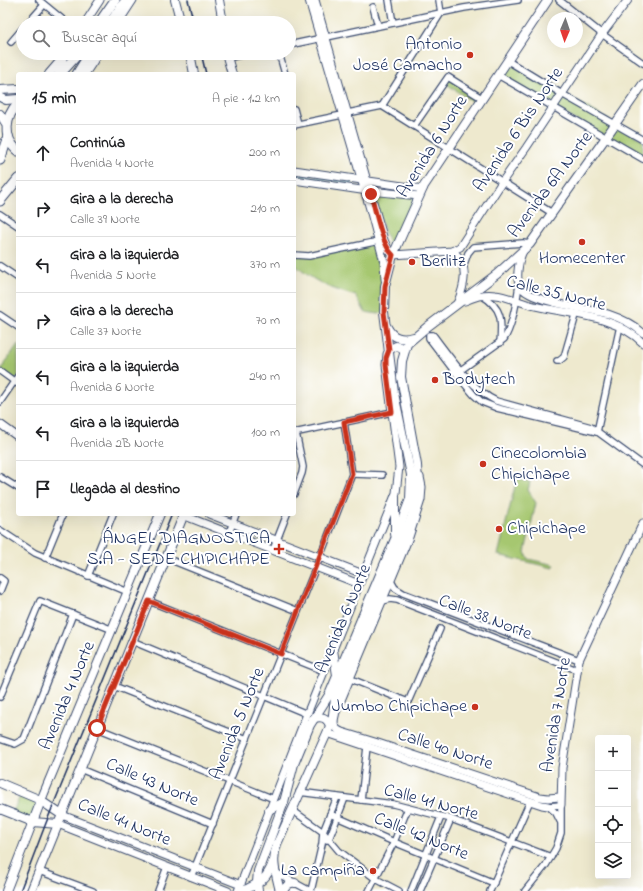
<!DOCTYPE html>
<html lang="es">
<head>
<meta charset="utf-8">
<style>
	:root { --surface:#fff; --page:#f6f6f6; --text:#202124; --muted:#757577; --line:#e0e0e0 }
	body { margin:0; font-family:"Indie Flower",sans-serif; background:var(--page); color:var(--text) }
	.controls { position:absolute; right:12px; bottom:12px; display:grid; overflow:hidden; border-radius:4px; box-shadow:0 4px 16px #0002 }
	.controls button { width:36px; height:36px; display:grid; place-items:center; padding:0; border:0; border-bottom:1px solid var(--line); background:var(--surface); color:var(--text); font:20px sans-serif }
	.compass { position:absolute; left:547px; top:12px; width:36px; height:36px; border-radius:50%; background:var(--surface); box-shadow:0 4px 16px #0002; rotate:182deg }
	.stop { position:absolute; width:12px; height:12px; margin:-9px; border:3px solid #c8321e; border-radius:50%; background:#fff }
	.stop.end { background:#c8321e; border-color:#fff; box-shadow:0 1px 4px #0008 }
	.list { margin:0; padding:0; list-style:none }
	h2 { display:flex; justify-content:space-between; align-items:center; height:52px; margin:0; padding:0 16px; font-size:17px }
	h2 small { font-size:13px; font-weight:400; color:var(--muted) }
	.list li { display:grid; grid-template-columns:26px 1fr auto; gap:12px; align-items:center; box-sizing:border-box; height:56px; padding:0 16px; border-top:1px solid var(--line) }
	.list b { display:block; font-size:15px; white-space:nowrap }
	.list p { margin:0; font-size:13px; white-space:nowrap; color:var(--muted) }
	.list em { font-size:13px; font-style:normal; color:var(--muted) }
	.icon { flex:none; width:22px; height:22px; fill:none; stroke:currentColor; stroke-width:2; stroke-linecap:round; stroke-linejoin:round }
	.map { position:relative; flex:none; width:643px; height:891px; overflow:hidden }
	.search { position:absolute; background:var(--surface); box-shadow:0 4px 16px #0002; left:16px; top:16px; width:280px; height:44px; display:flex; align-items:center; gap:10px; box-sizing:border-box; padding:0 14px; border-radius:22px; color:var(--muted); font-size:15px }
	.panel { position:absolute; background:var(--surface); box-shadow:0 4px 16px #0002; left:16px; top:72px; width:280px; height:444px; border-radius:4px }
	.map>svg:first-child { display:block }
</style>
</head>
<body>
<div class="map">
<svg width="643" height="891" viewBox="0 0 643 891">
	<rect width="100%" height="100%" fill="#fff"/>
	<filter id="ink" filterUnits="userSpaceOnUse"><feTurbulence type="fractalNoise" baseFrequency=".025" numOctaves="2"/><feDisplacementMap in="SourceGraphic" scale="8" xChannelSelector="R" yChannelSelector="G"/><feConvolveMatrix kernelMatrix="1 2 1 2 8 2 1 2 1" color-interpolation-filters="sRGB"/></filter>
	<filter id="wash" filterUnits="userSpaceOnUse"><feTurbulence type="fractalNoise" baseFrequency=".012" numOctaves="4" result="noise"/><feDisplacementMap in="SourceGraphic" scale="16" xChannelSelector="R" yChannelSelector="G"/><feGaussianBlur stdDeviation="0.9" result="paint"/><feColorMatrix in="noise" values="0 0 0 0 0 0 0 0 0 0 0 0 0 0 0 0 0 1.4 0 .05"/><feComposite in="paint" operator="in"/></filter>
	<g filter="url(#wash)">
		<rect width="100%" height="100%" fill="#eee9ce"/>
		<g fill="#a6c770" stroke="#607b67">
			<polygon points="508,61 643,140 643,159 498,75"/>
			<polygon points="448,77 480,97 478,106 444,82"/>
			<polygon points="370,191 416,195 393,255"/>
			<path d="M379,241L384,262V312L379,314L365,312L356,296C331,289 314,282 294,264V255L296,256Z"/>
			<polygon points="18,344 18,376 14,382 0,371"/>
			<polygon points="514,478 530,482 528,490 536,503 525,552 528,559 555,565 553,568 498,555 516,482 514,481"/>
			<polygon points="22,792 38,799 33,822 12,814"/>
		</g>
		<g fill="none" stroke-linecap="round" stroke-linejoin="round">
			<g stroke="#4eb5cc" stroke-width="1.5">
				<polyline points="0,102 3,104"/>
				<polyline points="294,174 352,183"/>
			</g>
		</g>
	</g>
	<g filter="url(#ink)">
		<g fill="none" stroke-linecap="round" stroke-linejoin="round">
			<defs>
				<g id="minor">
					<polyline points="39,0 67,23"/>
					<polyline points="389,0 393,23"/>
					<polyline points="559,0 602,34 643,63"/>
					<polyline points="373,7 378,26"/>
					<polyline points="28,23 44,5"/>
					<polyline points="11,42 23,28"/>
					<polyline points="289,45 464,8 518,0"/>
					<polyline points="279,53 285,74"/>
					<polyline points="227,58 249,53"/>
					<polyline points="508,61 562,94 643,140"/>
					<polyline points="498,75 643,159"/>
					<polyline points="382,106 441,13 439,0"/>
					<polyline points="294,109 298,124"/>
					<polyline points="348,113 382,106 552,213"/>
					<polyline points="294,125 342,115"/>
					<polyline points="414,126 448,77 480,97 484,97"/>
					<polyline points="0,214 18,226"/>
					<polyline points="294,255 309,256 379,241"/>
					<polyline points="0,266 18,278"/>
					<polyline points="463,267 468,253 473,247 523,243 530,244"/>
					<path d="M481,295C503,308 502,320 500,343"/>
					<polyline points="0,315 18,327"/>
					<polyline points="557,361 559,361 564,357 576,315"/>
					<polyline points="0,371 18,384"/>
					<path d="M458,372L504,339C512,327 517,299 519,285"/>
					<polyline points="0,402 18,376"/>
					<path d="M597,432L497,408L482,402L474,395L458,376L429,338V335H433C449,356 472,390 496,401L591,427L643,465"/>
					<polyline points="597,432 620,326"/>
					<polyline points="294,433 392,412"/>
					<polyline points="352,474 382,475"/>
					<polyline points="0,477 18,488"/>
					<polyline points="294,494 302,473 303,467 296,433"/>
					<polyline points="0,530 35,553 128,592"/>
					<polyline points="229,533 236,514"/>
					<polyline points="273,550 287,514"/>
					<polyline points="45,558 63,514"/>
					<polyline points="166,558 298,611"/>
					<polyline points="88,576 113,514"/>
					<polyline points="0,578 4,581 0,591"/>
					<polyline points="391,581 395,588 403,593 579,660"/>
					<polyline points="149,601 324,671"/>
					<polyline points="383,601 390,599 397,600 577,670"/>
					<polyline points="132,641 307,714"/>
					<polyline points="351,679 408,702 440,629"/>
					<polyline points="114,686 247,739"/>
					<polyline points="0,697 40,601 113,630"/>
					<polyline points="97,728 274,799"/>
					<polyline points="0,739 15,744 24,739 73,614"/>
					<polyline points="80,769 213,824"/>
					<polyline points="299,792 393,804 451,819 551,857"/>
					<polyline points="361,800 367,747"/>
					<polyline points="548,806 556,813 560,821"/>
					<polyline points="292,810 323,832 339,851 376,879 399,891"/>
					<polyline points="330,814 394,842 494,883"/>
					<polyline points="327,840 329,839 345,798"/>
					<polyline points="39,871 93,891"/>
					<polyline points="275,872 310,891"/>
					<polyline points="191,877 320,557 352,474 344,422"/>
					<polyline points="158,891 167,867"/>
					<polyline points="311,891 322,844 323,832 337,797"/>
					<polyline points="369,891 394,842 408,808"/>
					<polyline points="411,891 441,817"/>
					<polyline points="420,891 451,819"/>
					<polyline points="490,891 530,801"/>
					<polyline points="525,891 546,865 556,848 561,833 561,805 548,806"/>
				</g>
				<g id="tertiary">
					<polyline points="309,0 370,209 384,262 385,279"/>
					<polyline points="315,0 384,240 388,249 393,255 452,251 460,247 502,182 526,148 602,34 628,0"/>
					<polyline points="85,23 100,0"/>
					<polyline points="118,23 133,0"/>
					<polyline points="85,74 99,53"/>
					<polyline points="294,170 423,189"/>
					<polyline points="294,180 361,190 419,196"/>
					<path d="M452,251C471,264 464,287 457,304"/>
					<path d="M523,251C519,259 516,276 519,284C525,302 589,308 608,314C620,318 633,324 643,333"/>
					<path d="M465,301C474,297 484,293 495,295C506,296 517,301 527,304C566,315 613,313 643,343"/>
					<polyline points="0,424 18,437"/>
					<polyline points="180,514 359,584"/>
					<polyline points="209,514 363,574"/>
					<path d="M335,716C333,724 334,729 342,732L378,743L540,797L548,798L560,797"/>
					<polyline points="334,717 409,537 421,500 422,487 420,477"/>
					<polyline points="327,733 542,805 548,806"/>
					<polyline points="561,805 562,768 579,660 643,523"/>
					<polyline points="62,815 241,885"/>
					<polyline points="58,824 228,891"/>
					<polyline points="238,891 307,714 396,493 399,467 386,365 387,354"/>
				</g>
				<g id="secondary">
					<polyline points="175,0 181,23"/>
					<polyline points="219,0 223,23"/>
					<polyline points="190,53 194,74"/>
					<polyline points="226,53 232,74"/>
					<polyline points="49,74 62,59"/>
					<polyline points="0,90 18,89"/>
					<polyline points="0,97 6,100 18,99"/>
					<polyline points="0,114 7,125"/>
					<path d="M387,327C393,339 402,340 414,337"/>
					<polyline points="389,350 396,346 401,347 404,352"/>
					<polyline points="395,497 395,534"/>
					<polyline points="333,650 337,675"/>
					<path d="M313,719C321,715 328,718 330,726"/>
					<polyline points="0,783 38,799 62,815"/>
					<polyline points="0,809 33,822 58,824"/>
					<polyline points="269,810 284,802"/>
					<polyline points="6,891 44,793 160,514"/>
					<polyline points="31,891 184,514"/>
					<path d="M243,891C259,883 267,880 273,862"/>
					<polyline points="258,891 257,882 258,871 284,802 294,764 310,725 329,695 395,539 410,499 411,475 394,393 384,312 385,286 393,255 424,186 548,0"/>
					<path d="M280,891C276,874 271,861 277,844L332,722L335,699L411,518L417,500L418,483L417,465L401,377L402,361L407,344L427,327L497,274L530,244L604,140L643,84"/>
					<path d="M283,891C286,886 289,882 295,883"/>
				</g>
				<g id="primary">
					<polyline points="99,23 115,0"/>
					<polyline points="110,23 126,0"/>
					<polyline points="59,74 62,59"/>
					<polyline points="60,74 79,53"/>
					<polyline points="77,74 90,53"/>
					<path d="M18,103C5,117 2,138 18,151"/>
					<polyline points="0,160 8,136"/>
					<polyline points="0,201 18,179"/>
				</g>
			</defs>
			<use href="#minor" stroke="#3b4b6f" stroke-width="8"/>
			<use href="#tertiary" stroke="#3b4b6f" stroke-width="9"/>
			<use href="#secondary" stroke="#3b4b6f" stroke-width="10"/>
			<use href="#primary" stroke="#3b4b6f" stroke-width="11"/>
			<use href="#minor" stroke="#fff" stroke-width="5.5"/>
			<use href="#tertiary" stroke="#fff" stroke-width="7"/>
			<use href="#secondary" stroke="#fff" stroke-width="8"/>
			<use href="#primary" stroke="#fff" stroke-width="9"/>
			<g stroke="#1b2f5e" stroke-width="1.5">
				<polyline points="188,0 194,23"/>
				<polyline points="201,53 206,74"/>
				<polyline points="20,891 46,823 172,514"/>
			</g>
		</g>
	</g>
	<g fill="none" stroke-linecap="round" stroke-linejoin="round" filter="url(#ink)">
		<path stroke="#c8321e" stroke-width="5" d="M97,728L149,601L281,654L352,474L344,422L392,412L386,365V358L389,350L384,312L385,286L393,255C382,245 375,209 371,194"/>
	</g>
	<g fill="#c8321e" stroke="#fff" stroke-width="1.5">
		<circle cx="470" cy="55" r="4"/>
		<circle cx="582" cy="242" r="4"/>
		<circle cx="412" cy="262" r="4"/>
		<circle cx="435" cy="380" r="4"/>
		<circle cx="483" cy="464" r="4"/>
		<circle cx="499" cy="529" r="4"/>
		<path d="M277 543h4v4h4v4h-4v4h-4v-4h-4v-4h4z"/>
		<circle cx="475" cy="707" r="4"/>
		<circle cx="373" cy="871" r="4"/>
	</g>
	<g text-anchor="middle" dominant-baseline="central" stroke-width="4" stroke-linejoin="round" paint-order="stroke">
		<g font-size="18" fill="#1b2f5e" stroke="#fff" text-anchor="end">
			<text x="462" y="45">Antonio<tspan x="462" dy="21">José Camacho</tspan></text>
			<text x="582" y="259" text-anchor="middle">Homecenter</text>
			<text x="420" y="262" text-anchor="start">Berlitz</text>
			<text x="443" y="380" text-anchor="start">Bodytech</text>
			<text x="491" y="454" text-anchor="start">Cinecolombia<tspan x="491" dy="21">Chipichape</tspan></text>
			<text x="507" y="529" text-anchor="start">Chipichape</text>
			<text x="270" y="539">ÁNGEL DIAGNOSTICA<tspan x="270" dy="21">S.A - SEDE CHIPICHAPE</tspan></text>
			<text x="467" y="707">Jumbo Chipichape</text>
			<text x="365" y="871">La campiña</text>
		</g>
		<g font-size="18" fill="#1b2f5e" stroke="#fff">
			<text transform="translate(519 130) rotate(-56)">Avenida 6 Bis Norte</text>
			<text transform="translate(433 147) rotate(-58)">Avenida 6 Norte</text>
			<text transform="translate(551 185) rotate(-53)">Avenida 6A Norte</text>
			<text transform="translate(556 294) rotate(14)">Calle 35 Norte</text>
			<text transform="translate(485 618) rotate(21)">Calle 38 Norte</text>
			<text transform="translate(344 619) rotate(-67)">Avenida 6 Norte</text>
			<text transform="translate(68 696) rotate(-67)">Avenida 4 Norte</text>
			<text transform="translate(557 715) rotate(-81)">Avenida 7 Norte</text>
			<text transform="translate(238 724) rotate(-68)">Avenida 5 Norte</text>
			<text transform="translate(445 750) rotate(18)">Calle 40 Norte</text>
			<text transform="translate(152 783) rotate(23)">Calle 43 Norte</text>
			<text transform="translate(431 803) rotate(15)">Calle 41 Norte</text>
			<text transform="translate(124 823) rotate(22)">Calle 44 Norte</text>
			<text transform="translate(421 837) rotate(22)">Calle 42 Norte</text>
		</g>
	</g>
</svg>
<div class="controls">
<button>+</button>
<button>−</button>
<button><svg class="icon" aria-label="locate" viewBox="0 0 24 24"><circle cx="12" cy="12" r="6"/><path d="M12 2v4M12 18v4M2 12h4M18 12h4"/></svg></button>
<button><svg class="icon" aria-label="layers" viewBox="0 0 24 24"><path d="M12 4l9 5-9 5-9-5zM3 14l9 5 9-5"/></svg></button>
</div>
<svg class="compass" viewBox="-18 -18 36 36"><path d="M0-13l5 13h-10z" fill="#e53935"/><path d="M0 13l5-13h-10z" fill="#757577"/></svg>
<div class="stop" style="left:97px;top:728px"></div>
<div class="stop end" style="left:371px;top:194px"></div>
<div class="search"><svg class="icon" aria-label="search" viewBox="0 0 24 24"><circle cx="10" cy="10" r="6"/><path d="M15 15l6 6"/></svg>Buscar aquí</div>
<section class="panel">
<h2>15 min<small>A pie · 1.2 km</small></h2>
<ul class="list">
<li><svg class="icon" aria-label="ahead" viewBox="0 0 24 24"><path d="M12 20V5M6 11l6-6 6 6"/></svg><div><b>Continúa</b><p>Avenida 4 Norte</p></div><em>200 m</em></li>
<li><svg class="icon" aria-label="right" viewBox="0 0 24 24"><path d="M7 20v-9h11M14 6l5 5-5 5"/></svg><div><b>Gira a la derecha</b><p>Calle 39 Norte</p></div><em>210 m</em></li>
<li><svg class="icon" aria-label="left" viewBox="0 0 24 24"><path d="M17 20v-9H6M10 6l-5 5 5 5"/></svg><div><b>Gira a la izquierda</b><p>Avenida 5 Norte</p></div><em>370 m</em></li>
<li><svg class="icon" aria-label="right" viewBox="0 0 24 24"><path d="M7 20v-9h11M14 6l5 5-5 5"/></svg><div><b>Gira a la derecha</b><p>Calle 37 Norte</p></div><em>70 m</em></li>
<li><svg class="icon" aria-label="left" viewBox="0 0 24 24"><path d="M17 20v-9H6M10 6l-5 5 5 5"/></svg><div><b>Gira a la izquierda</b><p>Avenida 6 Norte</p></div><em>240 m</em></li>
<li><svg class="icon" aria-label="left" viewBox="0 0 24 24"><path d="M17 20v-9H6M10 6l-5 5 5 5"/></svg><div><b>Gira a la izquierda</b><p>Avenida 2B Norte</p></div><em>100 m</em></li>
<li><svg class="icon" aria-label="arrive" viewBox="0 0 24 24"><path d="M6 21V4h12l-3 4 3 4H6"/></svg><div><b>Llegada al destino</b></div></li>
</ul>
</section>
</div>
</body>
</html>
